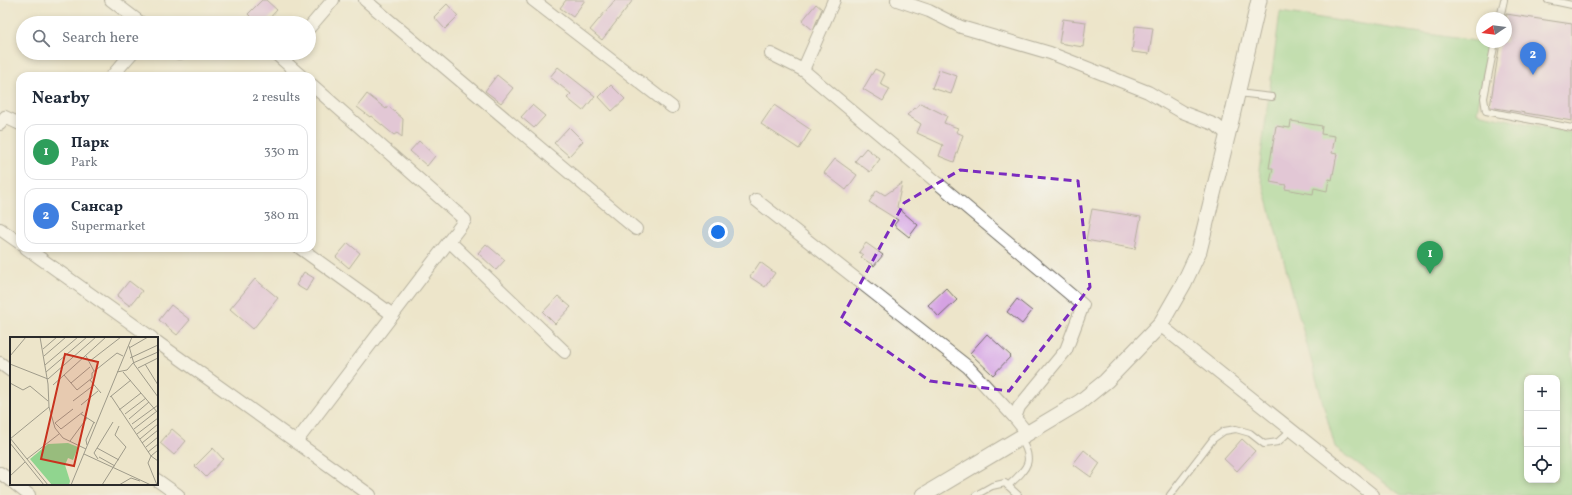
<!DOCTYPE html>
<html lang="en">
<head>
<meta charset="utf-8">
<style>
	:root { --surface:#fff; --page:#f2f2f3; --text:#1f2937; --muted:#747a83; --line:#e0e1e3; --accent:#c8321e }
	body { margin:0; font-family:Vollkorn,serif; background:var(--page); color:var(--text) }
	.controls { position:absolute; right:12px; bottom:12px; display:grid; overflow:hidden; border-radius:8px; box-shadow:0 2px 6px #0003 }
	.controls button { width:36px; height:36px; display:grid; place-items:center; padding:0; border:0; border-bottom:1px solid var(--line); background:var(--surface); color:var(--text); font:20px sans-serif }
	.compass { position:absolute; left:1476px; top:12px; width:36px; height:36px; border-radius:50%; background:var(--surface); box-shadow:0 2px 6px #0003; rotate:257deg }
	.you { position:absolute; left:718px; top:232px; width:14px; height:14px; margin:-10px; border:3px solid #fff; border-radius:50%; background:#1a73e8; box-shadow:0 0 0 6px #1a73e833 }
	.badge { display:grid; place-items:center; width:26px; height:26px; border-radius:50%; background:var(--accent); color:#fff; font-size:13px; font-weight:700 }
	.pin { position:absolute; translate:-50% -33px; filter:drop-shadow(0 1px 2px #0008) }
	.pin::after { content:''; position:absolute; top:21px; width:14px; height:12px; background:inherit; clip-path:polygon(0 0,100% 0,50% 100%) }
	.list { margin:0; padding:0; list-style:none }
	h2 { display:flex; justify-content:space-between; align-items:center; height:52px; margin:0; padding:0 16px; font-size:17px }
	h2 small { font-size:13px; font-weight:400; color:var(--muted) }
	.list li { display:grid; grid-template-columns:26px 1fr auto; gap:12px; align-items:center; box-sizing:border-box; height:56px; margin:0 8px 8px; padding:0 8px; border:1px solid var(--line); border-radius:12px }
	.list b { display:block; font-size:15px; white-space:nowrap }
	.list p { margin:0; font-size:13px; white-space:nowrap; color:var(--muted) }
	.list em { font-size:13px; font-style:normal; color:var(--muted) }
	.icon { flex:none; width:22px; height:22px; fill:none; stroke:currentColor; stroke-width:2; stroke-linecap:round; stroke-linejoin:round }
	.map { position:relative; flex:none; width:1572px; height:495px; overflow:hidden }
	.search { position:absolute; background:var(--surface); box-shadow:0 2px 6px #0003; left:16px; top:16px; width:300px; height:44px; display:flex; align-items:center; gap:10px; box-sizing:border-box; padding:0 14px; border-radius:22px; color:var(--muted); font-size:15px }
	.panel { position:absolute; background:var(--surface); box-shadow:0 2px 6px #0003; left:16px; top:72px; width:300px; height:180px; border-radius:12px }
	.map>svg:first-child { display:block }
</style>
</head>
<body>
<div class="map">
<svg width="1572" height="495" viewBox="0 0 1572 495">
	<rect width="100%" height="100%" fill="#f6f6f2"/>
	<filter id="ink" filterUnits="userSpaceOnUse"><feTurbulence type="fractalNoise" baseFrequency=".025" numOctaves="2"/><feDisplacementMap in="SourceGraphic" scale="8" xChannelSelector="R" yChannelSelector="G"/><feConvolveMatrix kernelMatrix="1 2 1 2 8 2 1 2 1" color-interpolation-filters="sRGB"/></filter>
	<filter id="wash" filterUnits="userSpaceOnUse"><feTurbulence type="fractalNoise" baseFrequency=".012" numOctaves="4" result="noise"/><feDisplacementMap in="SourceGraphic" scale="16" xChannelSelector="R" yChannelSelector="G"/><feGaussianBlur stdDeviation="0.9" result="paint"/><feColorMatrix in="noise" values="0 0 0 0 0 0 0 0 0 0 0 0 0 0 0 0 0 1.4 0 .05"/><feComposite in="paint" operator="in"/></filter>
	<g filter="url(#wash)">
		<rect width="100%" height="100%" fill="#ede5ca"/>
		<path fill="#90d58f" stroke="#5e805d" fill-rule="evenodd" d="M1280,12L1489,43L1477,113L1572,133V495H1401L1335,447L1259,170ZM1527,378H1557V480H1527Z"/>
		<g id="blocks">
			<g fill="#d5a2e3">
				<polygon points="262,0 266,0 277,10 265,23 257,23 248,14"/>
				<polygon points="566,0 585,0 573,17 560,8"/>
				<polygon points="615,0 633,0 602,40 590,30"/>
				<polygon points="447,4 458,16 445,29 434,17"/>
				<polygon points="816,4 822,9 813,30 802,21"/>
				<polygon points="1506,14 1572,24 1572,121 1490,107 1500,42 1506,42"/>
				<polygon points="1063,19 1086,22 1083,47 1059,43"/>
				<polygon points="1135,26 1153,28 1149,54 1132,52"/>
				<polygon points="558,67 595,96 583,111 567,98 571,94 550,77"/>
				<polygon points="875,69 885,74 880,84 890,89 883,101 863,89"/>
				<polygon points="939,70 957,76 951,94 932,88"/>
				<polygon points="497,75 513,88 501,103 485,91"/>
				<polygon points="611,85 625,99 612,111 599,97"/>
				<polygon points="367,94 386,109 388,106 403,119 402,137 397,133 394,135 371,116 370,117 357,107"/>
				<polygon points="921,103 947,116 944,123 958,128 956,132 963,135 954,162 939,156 943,145 917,133 921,124 907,115"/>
				<polygon points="532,105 545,116 534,128 521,117"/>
				<polygon points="774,105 811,130 799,149 761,124"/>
				<polygon points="1291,121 1322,126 1321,134 1335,136 1332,153 1337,154 1332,180 1329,179 1327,191 1314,188 1313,194 1285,189 1286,185 1270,182 1273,168 1269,168 1276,126 1290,128"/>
				<polygon points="569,127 583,141 569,156 554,143"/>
				<polygon points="419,141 435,156 427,166 410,151"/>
				<polygon points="866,148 880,159 870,172 855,161"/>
				<polygon points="835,159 857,175 846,190 824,173"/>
				<polygon points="902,183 897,207 918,225 909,237 894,225 898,220 869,202 877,190 885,195"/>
				<polygon points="1092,209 1141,217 1135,249 1086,240"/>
				<polygon points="348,243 360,253 349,268 336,257"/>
				<polygon points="866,243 883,255 874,266 861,257 863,255 859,252"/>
				<polygon points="486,244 505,260 496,270 478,253"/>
				<polygon points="760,262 775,273 765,287 750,277"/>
				<polygon points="304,272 314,278 306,291 296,285"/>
				<polygon points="255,279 278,298 253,329 230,309"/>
				<polygon points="129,281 142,291 130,306 117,296"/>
				<polygon points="946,288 957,300 939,317 928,305"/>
				<polygon points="558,296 571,307 555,324 543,312"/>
				<polygon points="1017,299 1032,311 1022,324 1007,312"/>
				<polygon points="171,305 190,320 177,335 159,320"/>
				<polygon points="987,334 1011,356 993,375 970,353"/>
				<polygon points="172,429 186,441 174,455 160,443"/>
				<polygon points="1242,439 1255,451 1237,471 1224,459"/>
				<polygon points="213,448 223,459 206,477 195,466"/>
				<polygon points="1084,450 1100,463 1091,477 1073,464"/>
			</g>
		</g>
	</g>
	<g filter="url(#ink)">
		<use href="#blocks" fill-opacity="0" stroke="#6f6c63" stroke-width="1"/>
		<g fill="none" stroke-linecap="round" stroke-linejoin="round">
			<defs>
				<g id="service">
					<polyline points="1548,0 1572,5"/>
					<polyline points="1500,18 1504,0"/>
					<polyline points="1495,42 1484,98 1486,111 1572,128"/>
					<polyline points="1238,93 1272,97"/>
					<path d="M1008,486C1026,469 1036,462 1020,438"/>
					<polyline points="976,495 992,486 1005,483 1018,495"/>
					<polyline points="1170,495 1213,439 1224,431 1236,429 1250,433 1264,444 1278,442 1291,430"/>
				</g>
				<g id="minor">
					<polyline points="111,0 141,23"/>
					<polyline points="365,0 636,229"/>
					<polyline points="533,0 672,107"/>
					<polyline points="897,0 929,11 961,27 1050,53 1148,92 1182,112 1216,125 1228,135"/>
					<polyline points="309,28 333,0"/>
					<polyline points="179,53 180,53"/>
					<polyline points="275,53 301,76"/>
					<polyline points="771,54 803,70 1083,305 1066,350 1019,407 1015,418"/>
					<polyline points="803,70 834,0"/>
					<polyline points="112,76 132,53"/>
					<polyline points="0,124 5,117 20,124"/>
					<polyline points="756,200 968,367 1015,418 1027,433"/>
					<polyline points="0,229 20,243"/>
					<polyline points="449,241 565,352"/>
					<polyline points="26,248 152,338"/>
					<polyline points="300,248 393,315"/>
					<polyline points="1160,325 1373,495"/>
					<polyline points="157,342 370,495"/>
					<polyline points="0,363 11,371"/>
					<polyline points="296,442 465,220 312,85"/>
					<polyline points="0,473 11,481"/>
					<polyline points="157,480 178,495"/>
					<polyline points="15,484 29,495"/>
				</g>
				<polyline id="tertiary" points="924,495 1080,402 1106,381 1160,325 1184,283 1199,251 1229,129 1259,0"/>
			</defs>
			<use href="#service" stroke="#6f6c63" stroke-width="8"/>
			<use href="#minor" stroke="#6f6c63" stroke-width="14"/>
			<use href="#tertiary" stroke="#6f6c63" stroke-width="17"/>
			<use href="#service" stroke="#fff" stroke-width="6"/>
			<use href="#minor" stroke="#fff" stroke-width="12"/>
			<use href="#tertiary" stroke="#fff" stroke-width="15"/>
		</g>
	</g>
	<path d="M0 0H1572V495H0ZM960,170L1078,181L1090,287L1009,391L930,381L841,319L904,203Z" fill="#ede5ca" fill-opacity=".55" fill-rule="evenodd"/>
	<path fill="none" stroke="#7b2cbf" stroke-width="3" stroke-dasharray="8 5" stroke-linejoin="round" d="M960,170L1078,181L1090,287L1009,391L930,381L841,319L904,203Z"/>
	<g transform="translate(10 337)">
		<rect width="148" height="148" fill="#ede5ca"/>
		<path d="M58,106L68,110L63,123L58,121L55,128L60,144L59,148H42L20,122L38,107Z" fill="#90d58f"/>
		<path fill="none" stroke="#9f9b8a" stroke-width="1" d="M30,0L38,47L39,70L45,91L53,101L76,112M119,9L124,27L148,60M119,11L138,0M33,12L47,0M0,19L16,0M34,19L56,0M76,19L84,34M120,21L148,8M80,24L111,0M0,27L38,42M135,27L148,48M35,28L68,0M128,31L148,21M36,35L77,0M107,35L117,33L123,26L148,15M113,35L148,76M54,38L67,53L82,41V36L107,16L113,19M38,42L86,0M80,43L91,56M0,46L13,53L20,49L38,64M61,46L80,30M43,48L96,0M101,59L141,119L138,126L147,148M100,60L121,43M63,64L84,48M71,68L88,54M109,73L131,56M71,77L85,86M115,77L136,61M119,82L139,65M45,86L51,92L73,75M45,86L63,72M122,87L148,68M124,92L147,74M127,97L148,81M0,101L38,148M0,102L39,70M130,102L148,87M60,104L77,81M0,106L34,148M132,106L148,93M77,108L76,103L84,85M136,110L148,100M87,111L109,123M148,113L141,119L148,124M138,115L148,107M74,117L141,148M89,120L105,129M17,122L49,97M88,122L84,116L103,85M0,139L15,125M61,148L122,0M92,148L116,110L105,98L109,89M109,148L121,141L130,144"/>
		<path fill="#c8321e" fill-opacity="0.15" stroke="#c8321e" stroke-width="2" d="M55,17L88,25L64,129L31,122Z"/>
		<rect width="148" height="148" fill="none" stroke="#2b2b2b" stroke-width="2"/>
	</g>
</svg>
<div class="controls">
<button>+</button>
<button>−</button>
<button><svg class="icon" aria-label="locate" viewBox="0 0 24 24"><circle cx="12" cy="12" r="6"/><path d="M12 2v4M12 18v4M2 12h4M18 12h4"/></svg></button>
</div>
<svg class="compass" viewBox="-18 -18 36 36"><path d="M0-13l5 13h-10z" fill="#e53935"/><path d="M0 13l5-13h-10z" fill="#747a83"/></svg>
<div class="you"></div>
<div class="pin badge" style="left:1430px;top:274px;background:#2e9e5b">1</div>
<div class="pin badge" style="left:1533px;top:75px;background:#3f7fe0">2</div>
<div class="search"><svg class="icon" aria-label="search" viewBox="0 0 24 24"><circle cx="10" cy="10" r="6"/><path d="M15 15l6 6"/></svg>Search here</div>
<section class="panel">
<h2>Nearby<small>2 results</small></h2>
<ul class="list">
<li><span class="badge" style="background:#2e9e5b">1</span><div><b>Парк</b><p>Park</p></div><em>330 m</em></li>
<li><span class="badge" style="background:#3f7fe0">2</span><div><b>Сансар</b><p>Supermarket</p></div><em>380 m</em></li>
</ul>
</section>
</div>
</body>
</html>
